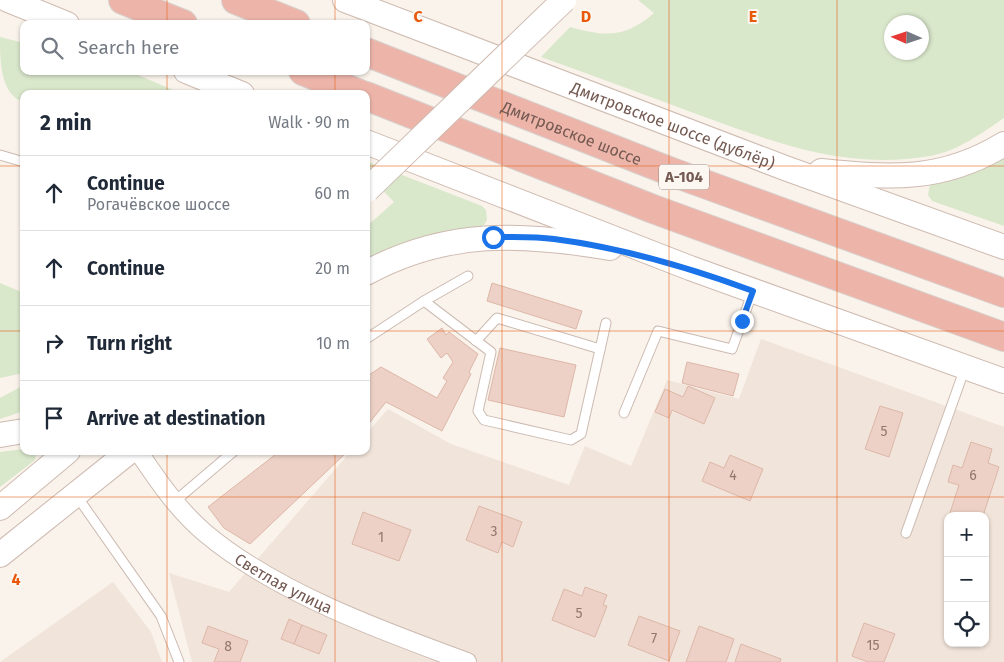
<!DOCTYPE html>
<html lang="en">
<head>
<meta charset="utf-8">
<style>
	:root { --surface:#fff; --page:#f6f6f7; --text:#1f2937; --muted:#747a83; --line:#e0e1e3 }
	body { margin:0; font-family:"Fira Sans",sans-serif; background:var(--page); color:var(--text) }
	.controls { position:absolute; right:15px; bottom:15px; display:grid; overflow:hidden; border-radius:10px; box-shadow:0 1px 4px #0004 }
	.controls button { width:45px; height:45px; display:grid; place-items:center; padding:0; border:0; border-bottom:1px solid var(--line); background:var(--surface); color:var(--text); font:25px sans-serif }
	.compass { position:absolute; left:884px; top:15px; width:45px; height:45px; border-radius:50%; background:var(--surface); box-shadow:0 1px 4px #0004; rotate:273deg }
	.stop { position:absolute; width:15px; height:15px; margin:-11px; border:4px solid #1a73e8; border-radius:50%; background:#fff }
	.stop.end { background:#1a73e8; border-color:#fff; box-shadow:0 1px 5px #0008 }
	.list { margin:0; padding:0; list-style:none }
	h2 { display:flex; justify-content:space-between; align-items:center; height:65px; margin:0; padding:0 20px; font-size:21px }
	h2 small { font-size:16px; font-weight:400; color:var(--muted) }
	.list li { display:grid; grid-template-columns:32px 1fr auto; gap:15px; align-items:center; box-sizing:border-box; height:75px; padding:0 20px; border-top:1px solid var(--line) }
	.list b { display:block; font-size:19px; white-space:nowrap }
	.list p { margin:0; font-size:16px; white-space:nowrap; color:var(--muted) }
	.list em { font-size:16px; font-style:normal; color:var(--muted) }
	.icon { flex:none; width:28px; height:28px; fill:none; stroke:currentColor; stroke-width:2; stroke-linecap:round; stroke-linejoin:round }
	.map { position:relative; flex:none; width:1004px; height:662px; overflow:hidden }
	.search { position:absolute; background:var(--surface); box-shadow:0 1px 4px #0004; left:20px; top:20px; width:350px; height:55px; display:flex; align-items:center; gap:12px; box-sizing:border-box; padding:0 18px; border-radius:10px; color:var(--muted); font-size:19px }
	.panel { position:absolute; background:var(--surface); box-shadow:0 1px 4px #0004; left:20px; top:90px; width:350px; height:365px; border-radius:10px }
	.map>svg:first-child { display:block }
</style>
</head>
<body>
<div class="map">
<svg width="1004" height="662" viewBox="0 0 1004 662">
	<rect width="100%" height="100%" fill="#faf3eb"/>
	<g fill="#f1e4da" fill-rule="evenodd">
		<path d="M761,339L1004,427V662H192L169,573L229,592L351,451H366V434L388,409L451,444L569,485L585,446L631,466L667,380L739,399ZM948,516H985V643H948Z"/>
		<polygon points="113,582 151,632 162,662 0,662"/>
	</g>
	<g fill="#d9e7cb" fill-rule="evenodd">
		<path d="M638,0H1004V118C982,133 958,151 930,156C843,171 771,141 691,112C641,93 591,75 541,57L570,27C606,37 625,38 654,13ZM892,22H922V52H892Z"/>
		<path d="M0,37L24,43V71H129L182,94H24V102C0,95 0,60 0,37Z"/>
		<polygon points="1004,156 1004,226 932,201 928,195 930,184"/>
		<path d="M366,161L482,206L486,210L487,220L484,225L479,227C440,233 403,243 366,259V227L394,202L366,173Z"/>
		<polygon points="0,283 24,293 24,373 0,378"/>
		<polygon points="24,385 24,411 0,419 0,398"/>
		<polygon points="24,449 24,451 36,451 35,460 0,487 0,452"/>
	</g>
	<g fill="#edd1c6" stroke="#ddb7a8">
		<polygon points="492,283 582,311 576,329 487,301"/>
		<polygon points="442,328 446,335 449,332 478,354 469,372 471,374 442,431 386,402 366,427 366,377 381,367 437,398 447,381 443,378 453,362 447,353 441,358 427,339"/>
		<polygon points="500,348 576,365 564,417 488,400"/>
		<polygon points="687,362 739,374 733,396 682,383"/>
		<polygon points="688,386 715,398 704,424 672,410 669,418 655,412 665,389 683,397"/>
		<polygon points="880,406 903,413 889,457 865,449"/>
		<polygon points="971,442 992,449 988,463 999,467 983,516 949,516 959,485 948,482 953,465 962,468"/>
		<polygon points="280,451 345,451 346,453 250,544 224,528 208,507"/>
		<polygon points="730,455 763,469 750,501 702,481 710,462 724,468"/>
		<polygon points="479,506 522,522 513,547 502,542 498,553 466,540"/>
		<polygon points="363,512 411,530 399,561 352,544"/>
		<polygon points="585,587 607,595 603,605 607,606 595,637 552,620 564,589 582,596"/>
		<polygon points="639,616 680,631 669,661 628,645"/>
		<polygon points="289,619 302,625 294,644 281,639"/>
		<polygon points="864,623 895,634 884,662 868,662 852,656"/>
		<polygon points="302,625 327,635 319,654 294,644"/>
		<polygon points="208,626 248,641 240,662 214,662 219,649 202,643"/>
		<polygon points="699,626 734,639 726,662 686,662"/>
		<polygon points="741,644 781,659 780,662 735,662"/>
	</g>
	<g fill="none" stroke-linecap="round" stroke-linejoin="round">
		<defs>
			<g id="lane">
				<polyline points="0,155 24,162"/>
				<polyline points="424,301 491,352 478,411 484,420 571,440 581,434 606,323"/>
				<polyline points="366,339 424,301 468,276"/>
				<polyline points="476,341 497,318 600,349"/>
				<polyline points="624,413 658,331 732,349 753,291"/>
				<polyline points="76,495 161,616 179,662"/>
				<polyline points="174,502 234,451"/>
				<polyline points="906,533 965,368"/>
			</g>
			<g id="street">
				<path id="s1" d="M138,451C158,481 178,510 205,533C275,592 382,631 467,662"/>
			</g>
			<g id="secondary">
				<polyline points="8,0 67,24"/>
				<path id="s2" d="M345,0L785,168L1004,247"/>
				<polyline points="186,71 242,94"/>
				<polyline points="366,142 690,268 1004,381"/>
				<path d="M821,171C890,178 942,182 1004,144"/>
				<path d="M366,273C447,229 522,233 610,248"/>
				<polyline points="0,435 24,431"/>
				<polyline points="0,508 68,451"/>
				<polyline points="0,555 130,451"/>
			</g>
			<g id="highway">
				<polyline points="123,0 183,24"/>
				<polyline points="236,0 296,24"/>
				<path id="s3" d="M366,52L669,171L1004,293"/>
				<polyline points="303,71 360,94"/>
				<polyline points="366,96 653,209 1004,337"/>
			</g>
		</defs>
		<use href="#lane" stroke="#ccbbb2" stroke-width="11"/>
		<use href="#street" stroke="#ccbbb2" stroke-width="20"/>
		<use href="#secondary" stroke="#cebab0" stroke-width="26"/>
		<use href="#highway" stroke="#d8d1ce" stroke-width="30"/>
		<use href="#lane" stroke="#fff" stroke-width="9"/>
		<use href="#street" stroke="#fff" stroke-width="18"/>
		<use href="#secondary" stroke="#fff" stroke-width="24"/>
		<use href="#highway" stroke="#edb5aa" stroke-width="28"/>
		<defs>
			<polyline id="secondary-bridge" points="367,190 564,0"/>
		</defs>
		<use href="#secondary-bridge" stroke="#cebab0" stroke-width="26" stroke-linecap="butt"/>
		<use href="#secondary-bridge" stroke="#fff" stroke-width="24"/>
	</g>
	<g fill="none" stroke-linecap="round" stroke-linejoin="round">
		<path stroke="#1a73e8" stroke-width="6" d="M493,237C513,237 534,236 554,239C623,248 688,267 753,291L742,321"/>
	</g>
	<path fill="none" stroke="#e8590c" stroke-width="1" stroke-opacity="0.55" d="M167,0V24M335,0V24M502,0V662M669,0V662M837,0V662M167,71V94M335,71V94M0,166H24M366,166H1004M0,331H24M366,331H1004M167,451V662M335,451V662M0,497H1004"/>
	<g text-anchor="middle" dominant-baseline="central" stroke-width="4" stroke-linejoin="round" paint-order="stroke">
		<g font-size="14" fill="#92776e">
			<text x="884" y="431">5</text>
			<text x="733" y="475">4</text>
			<text x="973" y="475">6</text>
			<text x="494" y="531">3</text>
			<text x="381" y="537">1</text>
			<text x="579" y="613">5</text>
			<text x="654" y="638">7</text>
			<text x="873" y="645">15</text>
			<text x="228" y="646">8</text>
		</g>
		<rect fill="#fdf7f1" stroke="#9c8881" stroke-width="1" x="659" y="164.5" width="50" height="25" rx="4"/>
		<g font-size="15" font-weight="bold" fill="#735951">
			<text x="684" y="177">А-104</text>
		</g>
		<g font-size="16" fill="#735951" stroke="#fdf7f1">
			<text stroke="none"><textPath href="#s2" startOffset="351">Дмитровское шоссе (дублёр)</textPath></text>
			<text stroke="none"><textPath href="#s3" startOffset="221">Дмитровское шоссе</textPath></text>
			<text stroke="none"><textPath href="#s1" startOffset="200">Светлая улица</textPath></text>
		</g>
	</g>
	<g font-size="16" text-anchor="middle" font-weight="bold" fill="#e8590c" stroke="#fdf7f1" stroke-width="4" stroke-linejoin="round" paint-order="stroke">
		<text x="418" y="22">C</text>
		<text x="586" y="22">D</text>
		<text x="753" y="22">E</text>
		<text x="16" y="585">4</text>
	</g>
</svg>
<div class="controls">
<button>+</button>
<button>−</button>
<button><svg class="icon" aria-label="locate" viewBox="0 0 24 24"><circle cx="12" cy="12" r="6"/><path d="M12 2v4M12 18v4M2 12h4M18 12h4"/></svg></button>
</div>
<svg class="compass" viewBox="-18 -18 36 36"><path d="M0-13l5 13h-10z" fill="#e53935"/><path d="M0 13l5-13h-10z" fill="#747a83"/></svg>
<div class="stop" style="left:493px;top:237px"></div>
<div class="stop end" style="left:742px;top:321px"></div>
<div class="search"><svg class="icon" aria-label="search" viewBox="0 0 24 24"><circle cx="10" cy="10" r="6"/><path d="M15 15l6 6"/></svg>Search here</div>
<section class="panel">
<h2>2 min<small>Walk · 90 m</small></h2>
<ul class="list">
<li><svg class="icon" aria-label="ahead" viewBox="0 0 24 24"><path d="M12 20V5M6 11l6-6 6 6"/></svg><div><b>Continue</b><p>Рогачёвское шоссе</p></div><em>60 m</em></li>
<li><svg class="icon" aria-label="ahead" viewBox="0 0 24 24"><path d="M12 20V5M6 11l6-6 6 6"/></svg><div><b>Continue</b></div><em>20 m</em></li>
<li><svg class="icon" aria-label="right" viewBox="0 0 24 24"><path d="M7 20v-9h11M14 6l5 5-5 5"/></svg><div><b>Turn right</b></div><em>10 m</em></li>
<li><svg class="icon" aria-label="arrive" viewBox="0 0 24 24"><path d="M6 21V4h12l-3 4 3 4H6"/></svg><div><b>Arrive at destination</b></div></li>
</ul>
</section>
</div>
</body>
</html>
